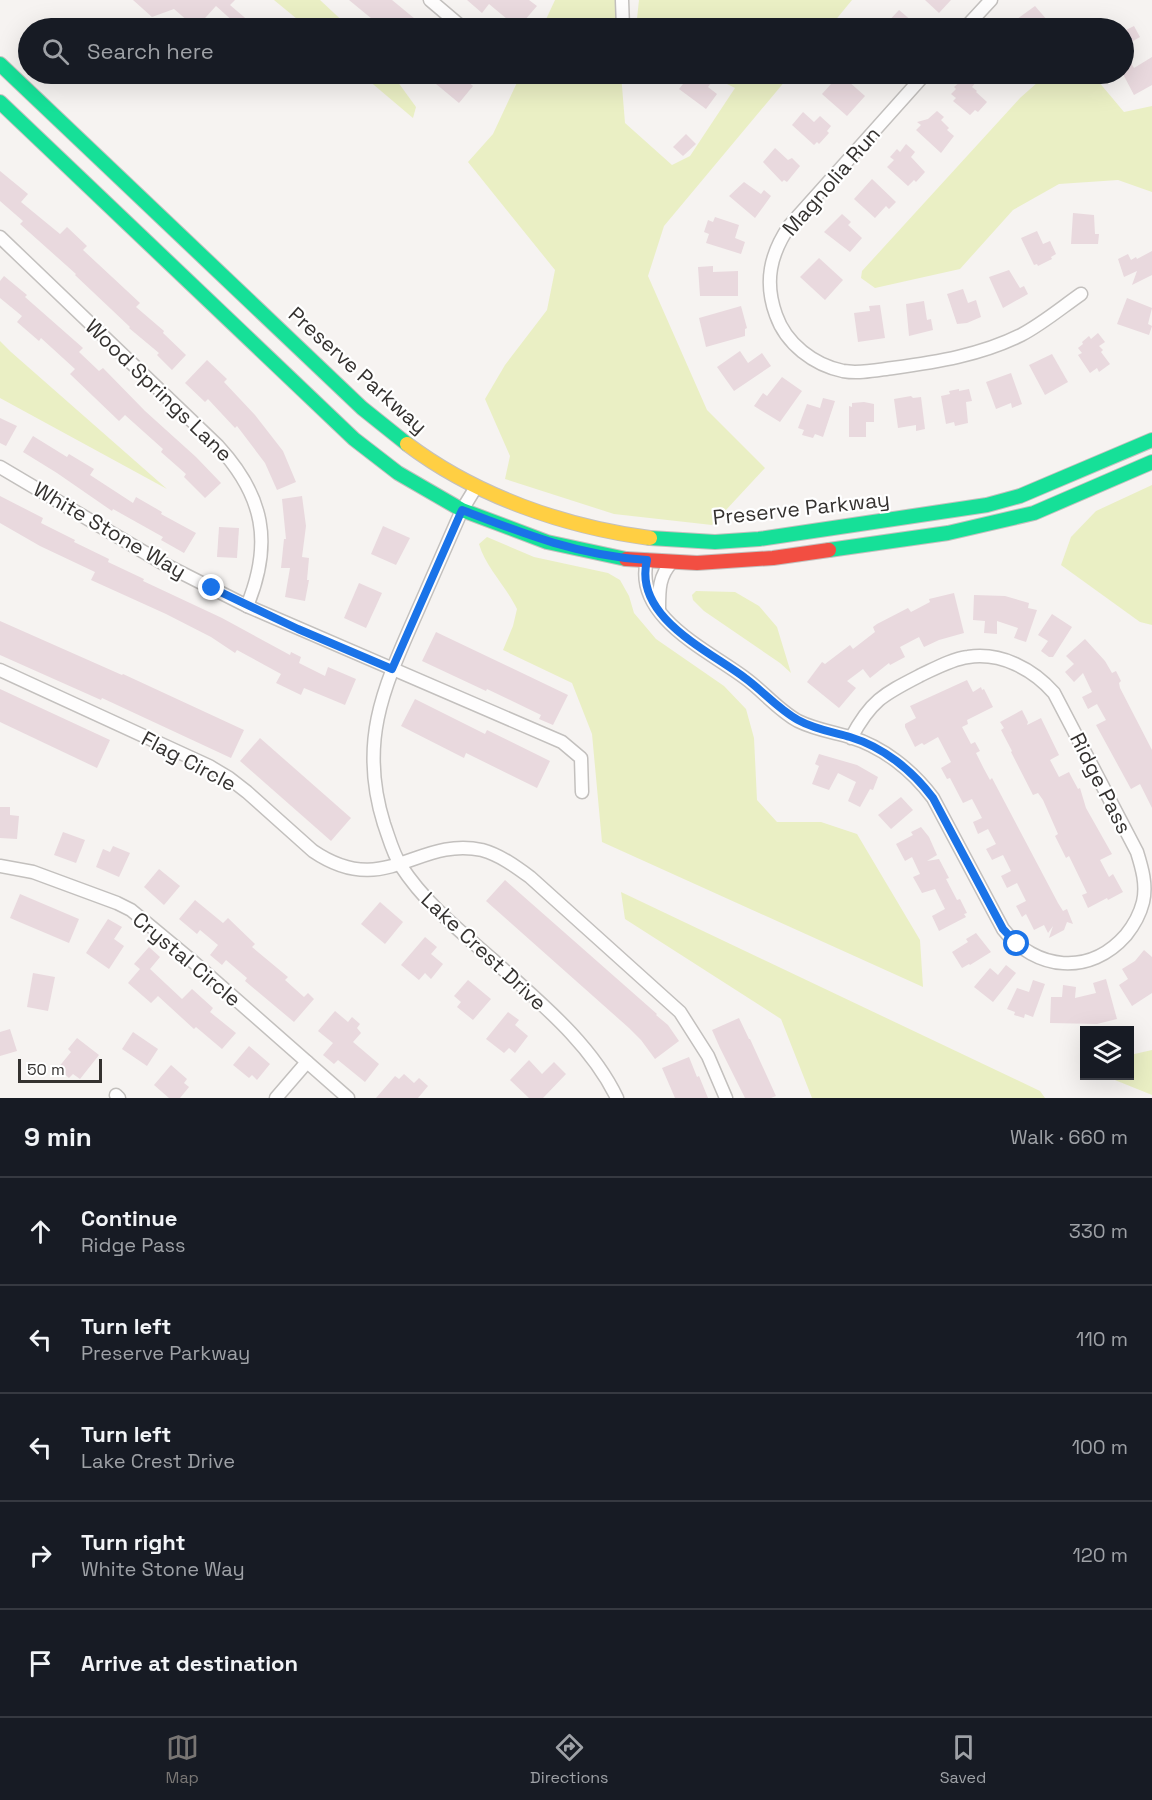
<!DOCTYPE html>
<html lang="en">
<head>
<meta charset="utf-8">
<style>
	:root { --surface:#171b24; --page:#242831; --text:#f1f3f6; --muted:#9ea1a6; --line:#363941; --accent:#797674 }
	body { margin:0; font-family:"Space Grotesk",sans-serif; background:var(--page); color:var(--text) }
	.controls { position:absolute; right:18px; bottom:18px; display:grid; overflow:hidden; border-radius:0px; box-shadow:0 6px 24px #0002 }
	.controls button { width:54px; height:54px; display:grid; place-items:center; padding:0; border:0; border-bottom:2px solid var(--line); background:var(--surface); color:var(--text); font:30px sans-serif }
	.scale { position:absolute; left:18px; bottom:15px; width:84px; box-sizing:border-box; padding-left:6px; border:3px solid #353230; border-top:0; font-size:16px; line-height:21px; white-space:nowrap; color:#353230; -webkit-text-stroke:4px #fff; paint-order:stroke }
	.stop { position:absolute; width:18px; height:18px; margin:-14px; border:4px solid #1a73e8; border-radius:50%; background:#fff }
	.stop.end { background:#1a73e8; border-color:#fff; box-shadow:0 2px 6px #0008 }
	.list { margin:0; padding:0; list-style:none }
	h2 { display:flex; justify-content:space-between; align-items:center; height:78px; margin:0; padding:0 24px; font-size:26px }
	h2 small { font-size:20px; font-weight:400; color:var(--muted) }
	.list li { display:grid; grid-template-columns:39px 1fr auto; gap:18px; align-items:center; box-sizing:border-box; height:108px; padding:0 24px; border-top:2px solid var(--line) }
	.list b { display:block; font-size:22px; white-space:nowrap }
	.list p { margin:0; font-size:20px; white-space:nowrap; color:var(--muted) }
	.list em { font-size:20px; font-style:normal; color:var(--muted) }
	.icon { flex:none; width:33px; height:33px; fill:none; stroke:currentColor; stroke-width:2; stroke-linecap:round; stroke-linejoin:round }
	.map { position:relative; flex:none; width:1152px; height:1098px; overflow:hidden }
	.search { position:absolute; background:var(--surface); box-shadow:0 6px 24px #0002; left:18px; right:18px; top:18px; height:66px; display:flex; align-items:center; gap:15px; box-sizing:border-box; padding:0 21px; border-radius:33px; color:var(--muted); font-size:22px }
	.sheet { height:618px; background:var(--surface) }
	nav { display:flex; justify-content:space-around; align-items:center; box-sizing:border-box; height:84px; border-top:2px solid var(--line); background:var(--surface); font-size:16px; color:var(--muted) }
	nav a { display:grid; justify-items:center; gap:3px }
	nav .on { color:var(--accent) }
	.map>svg:first-child { display:block }
</style>
</head>
<body>
<div class="map">
<svg width="1152" height="1098" viewBox="0 0 1152 1098">
	<rect width="100%" height="100%" fill="#f6f3f1"/>
	<g fill="#eaefc4">
		<polygon points="274,0 320,0 350,28 308,28"/>
		<polygon points="555,0 615,0 618,28 542,28"/>
		<polygon points="639,0 852,0 829,28 636,28"/>
		<polygon points="361,74 392,74 416,107 413,118"/>
		<polygon points="521,74 621,74 625,123 672,165 690,156 735,88 707,74 791,74 664,226 648,276 707,410 765,468 712,525 614,514 505,479 510,456 485,399 505,365 547,310 555,270 468,162 493,134"/>
		<polygon points="1047,74 1066,74 1098,81 1124,112 1152,106 1152,192 1118,180 1059,184 1013,210 960,269 875,288 861,278 862,271 1020,98"/>
		<polygon points="0,341 11,352 167,489 0,398"/>
		<polygon points="1152,485 1152,625 1140,622 1061,565 1071,537 1096,511"/>
		<path d="M487,537L534,557L608,573L620,580L629,596L634,613L656,639L724,686L746,709L754,738L757,800L777,822H821L857,834L920,940L923,987L602,842L592,734L572,683L503,650L513,626L517,609C506,586 486,568 479,544Z"/>
		<polygon points="696,591 735,592 759,606 777,627 791,673 780,663 704,611 693,600 692,595"/>
		<polygon points="621,892 1040,1091 1045,1098 812,1098 781,1019 625,919"/>
		<polygon points="1152,1050 1152,1095 1105,1076 1130,1076 1130,1055"/>
	</g>
	<g fill="#e9d9de">
		<polygon points="133,0 235,0 230,5 257,28 230,28 235,23 216,6 196,28 174,9 152,17"/>
		<polygon points="349,0 392,0 426,28 383,28"/>
		<polygon points="467,0 529,0 537,6 518,28 489,4 482,13"/>
		<polygon points="925,0 951,0 939,13"/>
		<polygon points="1035,6 1054,28 1019,28 1013,22"/>
		<polygon points="899,10 920,28 892,28 886,24"/>
		<polygon points="1134,26 1140,37 1124,46 1124,31"/>
		<polygon points="1152,57 1152,85 1134,95 1124,76 1124,67 1131,63 1134,68"/>
		<polygon points="424,74 458,74 473,86 459,103"/>
		<polygon points="840,74 865,96 847,116 822,94"/>
		<polygon points="701,75 711,83 708,87 717,94 706,109 679,89 687,79 694,84"/>
		<polygon points="968,75 976,82 972,87 977,91 976,92 987,102 978,112 975,110 970,115 953,101 956,98 951,94 956,89 954,87"/>
		<polygon points="937,111 944,117 941,120 949,128 947,130 954,136 941,153 916,130 921,125 917,122 928,119"/>
		<polygon points="803,112 814,122 820,116 831,126 827,131 829,133 819,144 817,142 814,145 792,125"/>
		<polygon points="686,134 696,144 683,156 673,147"/>
		<polygon points="906,144 915,152 911,157 925,172 916,182 914,180 908,186 887,167 894,160 890,157 897,149 900,152"/>
		<polygon points="775,148 788,160 792,158 800,166 787,182 784,180 782,182 763,162"/>
		<polygon points="0,171 28,194 21,202 60,234 67,227 87,246 83,250 140,303 136,307 164,331 163,333 186,355 172,370 157,355 159,353 129,328 130,327 75,275 76,274 20,224 23,221 0,201"/>
		<polygon points="872,179 896,202 889,209 886,206 875,218 854,199"/>
		<polygon points="744,182 761,194 764,190 771,196 755,218 729,196"/>
		<polygon points="1073,213 1094,215 1095,234 1099,234 1098,244 1071,244"/>
		<polygon points="842,214 851,222 848,225 862,238 850,252 824,232"/>
		<polygon points="715,217 739,225 735,238 745,242 741,254 706,243 709,234 704,232 708,220 713,222"/>
		<polygon points="1037,231 1043,244 1050,241 1056,254 1051,257 1052,259 1038,266 1037,264 1034,265 1021,238"/>
		<polygon points="1152,251 1152,275 1132,285 1137,271 1124,277 1118,259 1128,254 1131,260 1136,257 1137,259"/>
		<polygon points="819,258 843,280 825,300 800,277"/>
		<polygon points="713,266 713,272 738,271 738,296 700,296 698,267"/>
		<polygon points="1009,270 1020,288 1024,286 1028,294 1003,308 989,277"/>
		<polygon points="4,276 27,295 25,297 83,348 79,352 99,371 103,368 145,411 196,457 221,483 205,498 184,477 186,474 161,452 163,449 125,415 119,421 70,374 75,369 41,338 39,341 17,322 22,316 0,298 0,281"/>
		<polygon points="963,289 968,303 976,300 981,317 967,323 957,324 947,294"/>
		<polygon points="1127,298 1152,308 1148,324 1152,326 1149,335 1117,324"/>
		<polygon points="924,301 927,320 931,319 933,330 909,336 906,304"/>
		<polygon points="880,305 885,338 858,342 854,313 870,311 869,306"/>
		<polygon points="741,306 747,328 745,329 745,336 706,347 699,318"/>
		<polygon points="1098,333 1105,342 1099,346 1103,350 1101,352 1110,364 1099,372 1097,368 1090,373 1078,355 1082,353 1078,348 1083,344 1082,342 1089,336 1091,339"/>
		<polygon points="740,351 748,363 762,353 771,366 734,391 717,367"/>
		<polygon points="1052,354 1068,382 1045,395 1029,365"/>
		<polygon points="207,360 227,379 224,382 255,415 283,451 296,482 277,490 265,463 237,426 235,428 208,399 205,402 185,383"/>
		<polygon points="1011,373 1022,404 1012,408 1011,403 996,409 986,382"/>
		<polygon points="782,377 802,391 780,422 754,406 763,393 767,396"/>
		<polygon points="959,389 959,391 969,389 972,401 966,402 968,423 955,426 954,422 946,424 941,396 950,394 949,391"/>
		<polygon points="911,396 913,398 921,397 925,429 916,431 916,425 898,428 894,399"/>
		<polygon points="823,398 835,401 823,437 815,434 813,438 802,435 804,430 798,428 807,404 820,408"/>
		<polygon points="864,402 874,404 874,422 866,422 866,437 849,437 849,406 852,407 852,403"/>
		<polygon points="0,418 17,426 6,446 0,443"/>
		<polygon points="33,436 67,457 69,454 94,469 90,475 133,503 136,497 162,512 161,514 196,533 184,553 161,540 163,537 113,509 112,511 57,473 23,452"/>
		<polygon points="0,496 43,518 41,523 75,540 74,542 109,559 108,562 144,579 143,581 222,618 290,655 291,652 301,657 299,663 325,676 328,667 356,679 345,705 304,688 301,695 276,683 281,674 237,650 235,653 211,637 166,614 91,580 95,572 40,546 0,523"/>
		<polygon points="302,496 306,526 302,557 309,558 307,580 309,580 305,601 285,597 290,568 281,568 284,539 286,539 282,499"/>
		<polygon points="383,526 410,538 396,565 371,554"/>
		<polygon points="219,527 239,528 237,558 217,557"/>
		<polygon points="359,583 382,593 366,628 344,618"/>
		<polygon points="954,593 964,633 939,640 924,647 919,637 900,647 905,657 890,665 889,663 870,678 863,669 847,681 856,688 839,708 807,682 822,662 825,664 850,645 853,649 875,632 873,627 877,624 908,608 911,612 930,602 929,599"/>
		<polygon points="974,595 1005,596 1029,603 1028,608 1037,610 1026,642 1014,638 1018,628 997,621 997,634 984,633 985,621 973,620"/>
		<polygon points="1052,614 1072,627 1053,657 1049,657 1041,651 1048,641 1038,635"/>
		<polygon points="0,621 122,675 123,674 244,730 231,758 102,698 101,700 0,655"/>
		<polygon points="436,632 568,695 553,725 539,719 541,715 487,689 486,691 422,661"/>
		<polygon points="1085,639 1105,661 1112,673 1116,671 1121,681 1119,683 1120,688 1152,750 1152,808 1140,784 1131,789 1096,725 1106,720 1097,704 1088,709 1082,697 1092,692 1083,673 1074,682 1065,672 1074,664 1066,656"/>
		<polygon points="967,680 973,692 981,687 982,690 984,689 993,707 967,720 968,724 962,727 971,744 975,742 980,751 976,753 984,769 990,780 992,778 1058,903 1063,911 1067,909 1073,924 1067,922 1064,930 1049,938 1053,926 1048,933 1044,925 1034,930 1026,914 1022,917 1016,906 1026,901 1017,883 1007,888 1001,876 1011,871 1003,855 992,860 991,858 986,849 996,844 988,829 978,834 973,822 982,818 972,799 963,803 950,778 947,779 941,768 951,762 938,737 924,745 922,743 915,747 905,727 905,724 916,718 910,706"/>
		<polygon points="0,689 110,740 97,768 0,722"/>
		<polygon points="415,699 485,734 487,730 550,761 537,788 466,753 464,758 401,726"/>
		<polygon points="1022,710 1028,722 1027,725 1041,718 1059,755 1050,760 1059,777 1069,772 1071,776 1078,789 1080,788 1086,808 1112,854 1100,860 1109,877 1113,874 1123,892 1108,900 1107,898 1088,908 1082,895 1087,893 1069,856 1066,858 1055,836 1058,834 1043,800 1038,793 1033,795 1011,752 1012,751 1001,730 1004,728 1000,722"/>
		<polygon points="260,738 351,818 331,841 240,761"/>
		<polygon points="819,754 857,765 878,777 873,790 870,789 860,807 848,801 856,782 838,773 829,790 812,784 819,766 815,764"/>
		<polygon points="901,797 913,810 891,829 878,815"/>
		<polygon points="0,807 10,807 10,815 19,816 17,839 0,838"/>
		<polygon points="921,827 929,837 937,855 927,861 939,859 949,878 946,879 957,900 960,899 967,913 964,914 966,917 939,931 932,916 945,909 935,889 922,893 913,877 920,874 912,857 905,861 896,844 913,835 911,832"/>
		<polygon points="63,832 85,840 76,863 54,855"/>
		<polygon points="113,846 130,853 119,877 96,867 103,849 110,852"/>
		<polygon points="159,869 180,886 164,905 144,887"/>
		<polygon points="505,880 657,1014 656,1015 668,1025 679,1041 655,1059 641,1040 629,1028 486,901"/>
		<polygon points="20,894 79,919 69,943 10,918"/>
		<polygon points="195,900 223,923 228,918 255,944 252,947 288,977 285,980 304,997 308,993 314,999 294,1022 245,981 247,978 226,960 222,965 210,955 218,945 200,930 197,934 179,919"/>
		<polygon points="380,902 403,922 385,944 361,924"/>
		<polygon points="108,919 122,927 114,939 124,946 109,969 86,953"/>
		<polygon points="976,933 991,952 970,965 969,964 962,968 952,952 968,942 966,939"/>
		<polygon points="425,937 437,947 431,954 443,964 431,979 425,973 419,980 401,965"/>
		<polygon points="149,947 160,957 150,969 182,999 192,989 213,1008 210,1012 236,1033 222,1049 196,1027 194,1029 158,996 151,1003 128,983 140,969 134,964"/>
		<polygon points="1144,950 1152,957 1152,993 1132,1006 1119,985 1128,979 1122,969 1135,961"/>
		<polygon points="1006,965 1016,973 993,1002 974,987 990,968 998,975"/>
		<polygon points="33,973 55,977 48,1011 27,1007"/>
		<polygon points="1106,979 1117,1019 1097,1024 1050,1023 1051,997 1062,997 1063,985 1076,987 1075,998 1096,993 1093,983"/>
		<polygon points="468,980 491,999 473,1020 457,1007 461,1002 454,996"/>
		<polygon points="1033,980 1045,984 1033,1017 1025,1014 1024,1018 1014,1015 1015,1012 1007,1009 1017,988 1029,992"/>
		<polygon points="335,1011 348,1022 352,1017 360,1024 357,1028 361,1033 353,1042 379,1064 365,1082 338,1060 334,1064 323,1055 333,1043 318,1031"/>
		<polygon points="508,1012 519,1020 515,1025 528,1036 515,1053 509,1048 504,1053 486,1039"/>
		<polygon points="739,1018 749,1039 750,1039 776,1096 771,1098 745,1098 720,1048 712,1030"/>
		<polygon points="10,1029 17,1051 0,1056 0,1032"/>
		<polygon points="133,1032 158,1049 147,1066 122,1049"/>
		<polygon points="77,1038 99,1055 80,1079 73,1074 69,1078 58,1068 71,1052 68,1049"/>
		<polygon points="249,1046 270,1064 257,1080 252,1075 249,1078 233,1065"/>
		<polygon points="689,1057 697,1077 699,1076 708,1098 675,1098 662,1068"/>
		<polygon points="529,1060 542,1074 554,1062 566,1074 543,1098 529,1098 510,1080"/>
		<polygon points="171,1065 187,1079 184,1083 189,1087 180,1098 169,1098 154,1085"/>
		<polygon points="404,1074 414,1083 419,1078 428,1086 418,1098 376,1098 395,1076 399,1079"/>
	</g>
	<g fill="none" stroke-linecap="round" stroke-linejoin="round">
		<defs>
			<g id="street">
				<polyline points="430,0 463,28"/>
				<polyline points="622,0 623,28"/>
				<polyline points="965,28 991,0"/>
				<path d="M925,74L790,225C770,254 764,282 776,315C786,344 814,365 843,371C860,374 877,370 893,368C937,362 981,355 1021,335C1042,324 1061,308 1081,294"/>
				<path d="M0,237L218,446C264,496 273,543 247,606"/>
				<polyline points="0,467 164,564 247,606 562,742 581,758 582,792"/>
				<path d="M476,487L462,510C446,546 430,582 414,619C382,691 359,744 384,824C389,838 393,854 401,866C425,903 460,931 493,960C538,1001 590,1042 617,1098"/>
				<path d="M647,560C633,617 708,650 745,678C763,691 778,710 798,721C814,729 832,732 850,737C883,747 912,770 933,798L1003,929C1036,971 1090,976 1126,935C1134,925 1140,914 1143,902C1147,885 1142,868 1137,852L1054,693C1033,669 1001,652 968,657C952,659 936,668 921,675C884,694 871,700 851,738"/>
				<path d="M659,609C659,589 659,576 672,562"/>
				<path d="M0,670L209,766L229,778L247,792L313,851C385,900 417,836 482,850C500,855 515,866 530,877L680,1012L708,1056L726,1098"/>
				<polyline points="0,866 33,872 117,903 131,910 190,959 348,1098"/>
				<polyline points="116,1095 119,1098"/>
				<polyline points="276,1098 307,1062"/>
			</g>
			<g id="fast">
				<polyline points="0,64 362,408 407,444"/>
				<polyline points="0,102 354,439 398,473 462,510 547,542 626,559"/>
				<polyline points="650,538 715,542 759,539 987,505 1020,496 1152,440"/>
				<polyline points="829,550 948,533 1034,513 1152,462"/>
			</g>
			<path id="slow" d="M407,444C476,496 565,527 650,538"/>
			<polyline id="jam" points="626,559 697,563 773,558 829,550"/>
		</defs>
		<use href="#street" stroke="#c3c0be" stroke-width="15"/>
		<use href="#fast" stroke="#c3c0be" stroke-width="16"/>
		<use href="#slow" stroke="#c3c0be" stroke-width="16"/>
		<use href="#jam" stroke="#c3c0be" stroke-width="16"/>
		<use href="#street" stroke="#fefdfd" stroke-width="12"/>
		<use href="#fast" stroke="#16e098" stroke-width="14"/>
		<use href="#slow" stroke="#ffcf43" stroke-width="14"/>
		<use href="#jam" stroke="#f24e42" stroke-width="14"/>
	</g>
	<g fill="none" stroke-linecap="round" stroke-linejoin="round">
		<path stroke="#1a73e8" stroke-width="8" d="M212,588L298,629L392,669L462,510C524,534 580,556 647,560C633,617 708,650 745,678C763,691 778,709 798,720C814,729 832,732 850,737C883,747 912,770 933,798L1003,929L1017,944"/>
	</g>
	<g text-anchor="middle" dominant-baseline="central" stroke-width="4.5" stroke-linejoin="round" paint-order="stroke">
		<g font-size="21" fill="#353230" stroke="#fff">
			<text transform="translate(831 181) rotate(-49)">Magnolia Run</text>
			<text transform="translate(358 370) rotate(42)">Preserve Parkway</text>
			<text transform="translate(159 390) rotate(44)">Wood Springs Lane</text>
			<text transform="translate(801 508) rotate(-6)">Preserve Parkway</text>
			<text transform="translate(110 530) rotate(30)">White Stone Way</text>
			<text transform="translate(189 761) rotate(28)">Flag Circle</text>
			<text transform="translate(1101 783) rotate(63)">Ridge Pass</text>
			<text transform="translate(484 951) rotate(43)">Lake Crest Drive</text>
			<text transform="translate(187 959) rotate(40)">Crystal Circle</text>
		</g>
	</g>
</svg>
<div class="controls">
<button><svg class="icon" aria-label="layers" viewBox="0 0 24 24"><path d="M12 4l9 5-9 5-9-5zM3 14l9 5 9-5"/></svg></button>
</div>
<div class="scale">50 m</div>
<div class="stop" style="left:1017px;top:944px"></div>
<div class="stop end" style="left:212px;top:588px"></div>
<div class="search"><svg class="icon" aria-label="search" viewBox="0 0 24 24"><circle cx="10" cy="10" r="6"/><path d="M15 15l6 6"/></svg>Search here</div>
</div>
<section class="sheet">
<h2>9 min<small>Walk · 660 m</small></h2>
<ul class="list">
<li><svg class="icon" aria-label="ahead" viewBox="0 0 24 24"><path d="M12 20V5M6 11l6-6 6 6"/></svg><div><b>Continue</b><p>Ridge Pass</p></div><em>330 m</em></li>
<li><svg class="icon" aria-label="left" viewBox="0 0 24 24"><path d="M17 20v-9H6M10 6l-5 5 5 5"/></svg><div><b>Turn left</b><p>Preserve Parkway</p></div><em>110 m</em></li>
<li><svg class="icon" aria-label="left" viewBox="0 0 24 24"><path d="M17 20v-9H6M10 6l-5 5 5 5"/></svg><div><b>Turn left</b><p>Lake Crest Drive</p></div><em>100 m</em></li>
<li><svg class="icon" aria-label="right" viewBox="0 0 24 24"><path d="M7 20v-9h11M14 6l5 5-5 5"/></svg><div><b>Turn right</b><p>White Stone Way</p></div><em>120 m</em></li>
<li><svg class="icon" aria-label="arrive" viewBox="0 0 24 24"><path d="M6 21V4h12l-3 4 3 4H6"/></svg><div><b>Arrive at destination</b></div></li>
</ul>
</section>
<nav>
<a class="on"><svg class="icon" aria-label="map" viewBox="0 0 24 24"><path d="M3 6l6-2 6 2 6-2v14l-6 2-6-2-6 2zM9 4v14M15 6v14"/></svg>Map</a>
<a><svg class="icon" aria-label="directions" viewBox="0 0 24 24"><path d="M12 3l9 9-9 9-9-9zM9 14v-3h6M13 9l2 2-2 2"/></svg>Directions</a>
<a><svg class="icon" aria-label="saved" viewBox="0 0 24 24"><path d="M7 4h10v16l-5-4-5 4z"/></svg>Saved</a>
</nav>
</body>
</html>
